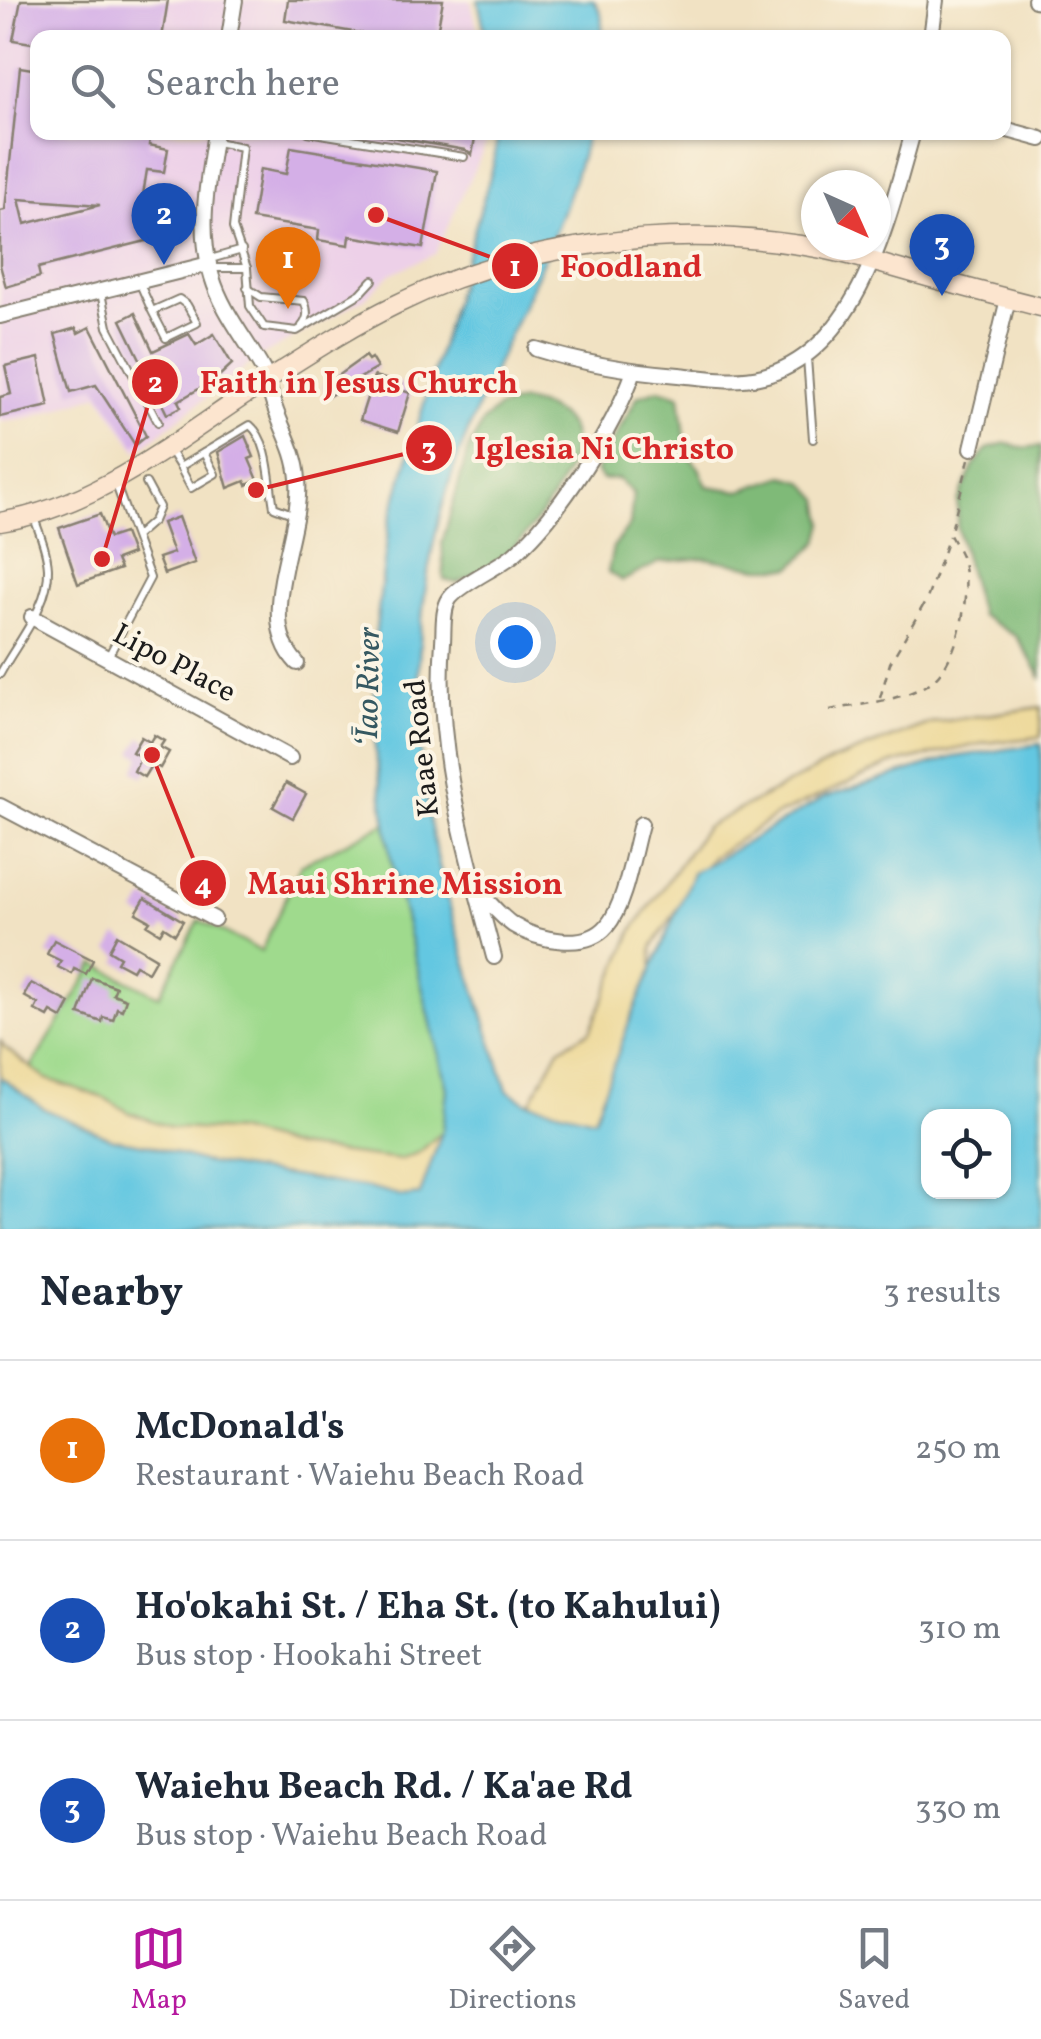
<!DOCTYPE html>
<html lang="en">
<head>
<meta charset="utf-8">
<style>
	:root { --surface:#fff; --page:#f6f6f7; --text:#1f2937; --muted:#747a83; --line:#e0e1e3; --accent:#b5179e }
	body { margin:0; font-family:Vollkorn,serif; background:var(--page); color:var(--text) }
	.controls { position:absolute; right:30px; bottom:30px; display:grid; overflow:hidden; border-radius:20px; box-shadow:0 2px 8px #0004 }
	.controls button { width:90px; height:90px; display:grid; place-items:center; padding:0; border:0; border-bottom:2px solid var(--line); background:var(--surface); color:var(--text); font:50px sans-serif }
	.compass { position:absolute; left:801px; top:170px; width:90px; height:90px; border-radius:50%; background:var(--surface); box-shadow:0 2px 8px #0004; rotate:135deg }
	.you { position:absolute; left:515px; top:642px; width:35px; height:35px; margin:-25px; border:8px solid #fff; border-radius:50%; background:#1a73e8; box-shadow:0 0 0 15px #1a73e833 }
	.badge { display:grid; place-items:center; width:65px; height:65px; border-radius:50%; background:var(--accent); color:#fff; font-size:32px; font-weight:700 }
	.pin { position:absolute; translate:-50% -82px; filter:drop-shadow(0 2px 5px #0008) }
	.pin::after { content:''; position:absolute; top:52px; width:35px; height:30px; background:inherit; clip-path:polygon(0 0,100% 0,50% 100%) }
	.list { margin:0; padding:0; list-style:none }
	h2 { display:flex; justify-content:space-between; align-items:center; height:130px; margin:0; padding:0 40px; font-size:42px }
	h2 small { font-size:32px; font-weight:400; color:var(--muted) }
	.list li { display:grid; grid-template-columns:65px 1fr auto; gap:30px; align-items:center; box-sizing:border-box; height:180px; padding:0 40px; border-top:2px solid var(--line) }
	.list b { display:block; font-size:38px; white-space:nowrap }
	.list p { margin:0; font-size:32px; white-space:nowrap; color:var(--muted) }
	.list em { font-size:32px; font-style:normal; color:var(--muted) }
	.icon { flex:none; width:55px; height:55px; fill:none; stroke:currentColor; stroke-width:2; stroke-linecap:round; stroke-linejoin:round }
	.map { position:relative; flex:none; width:1041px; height:1229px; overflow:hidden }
	.search { position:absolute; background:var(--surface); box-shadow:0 2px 8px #0004; left:30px; right:30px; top:30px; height:110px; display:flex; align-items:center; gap:25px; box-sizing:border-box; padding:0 35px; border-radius:20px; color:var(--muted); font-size:38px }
	.sheet { height:670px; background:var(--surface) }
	nav { display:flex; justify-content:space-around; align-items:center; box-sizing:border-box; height:140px; border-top:2px solid var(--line); background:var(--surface); font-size:28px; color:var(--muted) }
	nav a { display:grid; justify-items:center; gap:5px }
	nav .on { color:var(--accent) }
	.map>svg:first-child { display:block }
</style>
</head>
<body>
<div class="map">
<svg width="1041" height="1229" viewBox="0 0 1041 1229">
	<rect width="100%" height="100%" fill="#fcf5e5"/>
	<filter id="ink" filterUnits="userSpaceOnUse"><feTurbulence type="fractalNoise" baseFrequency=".01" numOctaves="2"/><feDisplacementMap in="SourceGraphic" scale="20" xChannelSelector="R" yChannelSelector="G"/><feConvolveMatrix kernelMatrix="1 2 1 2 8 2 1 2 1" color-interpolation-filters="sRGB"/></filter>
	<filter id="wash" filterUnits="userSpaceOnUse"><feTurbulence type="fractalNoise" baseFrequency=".0048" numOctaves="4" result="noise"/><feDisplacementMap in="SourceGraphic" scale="40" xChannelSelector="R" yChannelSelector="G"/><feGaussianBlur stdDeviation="2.25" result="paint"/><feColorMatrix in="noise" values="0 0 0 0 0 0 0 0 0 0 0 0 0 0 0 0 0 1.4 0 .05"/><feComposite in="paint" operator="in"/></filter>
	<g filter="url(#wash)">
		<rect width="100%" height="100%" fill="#f1e2c3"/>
		<polygon fill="#edd0e8" points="0,0 471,0 479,37 38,38 38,132 491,133 435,254 392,273 365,298 256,359 137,451 99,394 32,417 0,422"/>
		<polygon fill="#9fda8d" stroke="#5e7b54" stroke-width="2.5" points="386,823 391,860 447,1089 442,1132 420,1152 400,1160 294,1147 236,1131 172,1128 130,1113 104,1098 46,1079 30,1069 95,964 159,996 199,920 261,951 301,865"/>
		<g fill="#7fba78" stroke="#4e6b4a" stroke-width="2.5">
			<polygon points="659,389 680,395 687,454 699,468 707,486 740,491 784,476 803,481 820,499 824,523 819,542 791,568 759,568 705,558 683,560 660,562 622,581 608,572 613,547 630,525 633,493 618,479 602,480 596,471 638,396"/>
			<path d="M522,401C540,405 565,411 572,432C583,467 528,535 504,558C491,569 472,576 456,583L444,580L442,543L468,450L484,420L498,408Z"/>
			<polygon points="1006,443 1019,448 1041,446 1041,677 1017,637 980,615 957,527 958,501 973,467 987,449"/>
		</g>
		<g fill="#eeda9e" stroke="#857b5d" stroke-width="2.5">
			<polygon points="1041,707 1041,737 985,743 890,764 779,814 711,858 652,947 653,1013 677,1135 501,1135 531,1101 559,1049 590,1031 634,928 706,827 834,760 930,723"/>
			<polygon points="0,1039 4,1047 46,1079 104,1098 130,1113 172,1128 236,1131 294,1147 400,1160 420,1152 442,1132 420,1195 403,1197 368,1188 202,1162 149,1145 113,1139 44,1109 0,1077"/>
		</g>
		<g fill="#63c7e1" stroke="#40727e" stroke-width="2.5" fill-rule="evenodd">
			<polygon points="478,0 594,0 601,13 603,37 486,37"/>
			<path d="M498,133H587C558,255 487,365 449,484C420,577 412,680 423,776C435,883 476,988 507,1090L526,1102L594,1119L630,1020L693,873L825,797L954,757L1041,744V1229H0V1077L44,1109L113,1139L149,1145L202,1162L368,1188L403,1197L420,1195L442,1132L447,1089L391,859L375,748V636L389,524L493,166ZM928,1116H1004V1192H928Z"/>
		</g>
		<g id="blocks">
			<g fill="#d4afe7" fill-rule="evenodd">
				<polygon points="21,0 168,0 162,38 38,38 38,44 13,40"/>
				<polygon points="288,0 443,0 436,38 387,38 285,20"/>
				<path d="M20,67L38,70V132H151L149,145L168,149L164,172L147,170L143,195L155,192L166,236L38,268L40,277L6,287L0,265V211L5,210ZM19,199L100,205L25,224Z"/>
				<polygon points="363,132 476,132 472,155 465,150"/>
				<polygon points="291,147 437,171 423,248 350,236 349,245 318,240 319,230 252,219 260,169 286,174"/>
				<polygon points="135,313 153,351 189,334 196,345 214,334 232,364 216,379 178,401 181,407 167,414 121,320"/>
				<polygon points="90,327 146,436 135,445 96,385 71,392 55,334 76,328 78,333"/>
				<polygon points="365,356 368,360 371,358 377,368 329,396 323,386"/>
				<polygon points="39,358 49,406 0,417 0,397 11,394 5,366"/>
				<polygon points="374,376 402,384 401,390 410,393 398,432 360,420"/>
				<polygon points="245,436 254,457 249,459 258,480 247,485 245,481 228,488 218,452"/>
				<polygon points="100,514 109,538 124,533 132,554 116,560 120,569 78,584 59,528"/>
				<polygon points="178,517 195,563 164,574 158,558 173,553 162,523"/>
				<polygon points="154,735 164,741 160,747 169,752 160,768 152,764 144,777 134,771 141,757 132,752 141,737 150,742"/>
				<polygon points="286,783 306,794 293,818 273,807"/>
				<polygon points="145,898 183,921 175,934 164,927 160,933 147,925 150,921 136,913"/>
				<polygon points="117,935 156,958 148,972 135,965 132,970 117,962 120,957 109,950"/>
				<polygon points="54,940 93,960 86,974 74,969 72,974 58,967 61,961 47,954"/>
				<polygon points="92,978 116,987 113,994 126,999 122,1010 117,1008 113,1020 103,1017 102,1022 79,1014"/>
				<polygon points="31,983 70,1003 62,1018 51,1012 48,1017 35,1010 38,1004 24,996"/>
			</g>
		</g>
	</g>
	<g filter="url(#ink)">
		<use href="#blocks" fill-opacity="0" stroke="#867f70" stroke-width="2.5"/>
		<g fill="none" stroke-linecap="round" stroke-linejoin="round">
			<defs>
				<g id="lane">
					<polyline points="308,132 464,157"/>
					<polyline points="216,142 242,147 233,228 247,268 250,306 264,327 297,331 361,293 373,280"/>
					<polyline points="209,263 214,258 242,250"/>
					<polyline points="214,268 247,268"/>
					<polyline points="140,284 152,311 179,299 187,305 197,323 166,338 152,311"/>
					<path d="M247,288L261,297L304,301C308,310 309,318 302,326"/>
					<polyline points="101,293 108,327 158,422"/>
					<polyline points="807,358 813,439"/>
					<path d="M170,451L180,467L250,425C270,442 269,482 274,507L295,515"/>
					<polyline points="180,467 191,488 215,474 204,453"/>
					<polyline points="137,535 153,521 159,507 146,483"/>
					<polyline points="108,657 150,578 115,482"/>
					<path d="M0,674C17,642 50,605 48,568C47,550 39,532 33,515"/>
				</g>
				<g id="street">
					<polyline points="1035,0 1041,1"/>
					<polyline points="229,38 235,0"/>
					<polyline points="931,38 936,0"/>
					<polyline points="1004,129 1041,139"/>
					<path d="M215,132C208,181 197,228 212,277C222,311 246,339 263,370C269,380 269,389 272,399C280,427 296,449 298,479C303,535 253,617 297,663"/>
					<polyline points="0,316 209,264"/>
					<path d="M536,349C584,364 629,371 679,375C707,378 735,383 763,376C860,351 889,216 913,132"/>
					<polyline points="972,448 1008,299"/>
					<polyline points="32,617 290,758"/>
					<polyline points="0,806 214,919"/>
					<path d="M480,893C491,904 500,916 513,925C537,940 586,951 607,926C625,905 633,852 641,824"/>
					<path d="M494,957C467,854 434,751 443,642C444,629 442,609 450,598C462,583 497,568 513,555C559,516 614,428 634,371"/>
				</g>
				<path id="secondary" d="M0,522C102,506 187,431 271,378C312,352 352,326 395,305C518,244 665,224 800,245C842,251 883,265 924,276C963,287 1002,297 1041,307"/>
			</defs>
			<use href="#lane" stroke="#867f70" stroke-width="10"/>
			<use href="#street" stroke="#867f70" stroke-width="18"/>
			<use href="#secondary" stroke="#867f70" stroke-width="21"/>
			<g stroke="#867f70" stroke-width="2.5" stroke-dasharray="8 8" stroke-linecap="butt">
				<polyline points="880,698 890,663 927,599 949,536"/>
				<path d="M830,710C861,704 901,701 928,684C959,664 971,596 963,562C961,553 954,543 950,535L969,459"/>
			</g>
			<use href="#lane" stroke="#fff" stroke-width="6"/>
			<use href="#street" stroke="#fff" stroke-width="14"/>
			<use href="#secondary" stroke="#fce5cf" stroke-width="18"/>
		</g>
	</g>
	<g text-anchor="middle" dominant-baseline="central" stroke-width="8" stroke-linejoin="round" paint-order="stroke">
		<g font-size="30" fill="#1c1c1c" stroke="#fcf5e5">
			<text transform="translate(174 664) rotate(28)">Lipo Place</text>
			<text transform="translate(423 748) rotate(-96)">Kaae Road</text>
		</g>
		<g font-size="32" font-style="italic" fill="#355861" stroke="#fcf5e5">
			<text transform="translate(370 687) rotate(-89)">ʻĪao River</text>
		</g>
	</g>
	<path fill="none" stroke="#d62828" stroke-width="4" d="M376 215L515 266M102 559L155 382M256 490L429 448M152 755L203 883"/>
	<g fill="#d62828" stroke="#fcf5e5" stroke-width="4">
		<circle cx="376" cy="215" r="10"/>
		<circle cx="102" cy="559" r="10"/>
		<circle cx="256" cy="490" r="10"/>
		<circle cx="152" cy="755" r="10"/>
		<circle cx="515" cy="266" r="25"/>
		<circle cx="155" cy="382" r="25"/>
		<circle cx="429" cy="448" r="25"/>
		<circle cx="203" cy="883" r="25"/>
	</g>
	<g font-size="30" text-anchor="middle" font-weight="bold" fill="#fff">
		<text x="515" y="276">1</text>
		<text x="155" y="392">2</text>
		<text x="429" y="458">3</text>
		<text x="203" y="894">4</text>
	</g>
	<g font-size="32" text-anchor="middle" font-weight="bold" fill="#d62828" stroke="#fcf5e5" stroke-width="8" stroke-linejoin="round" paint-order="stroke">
		<text x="631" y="277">Foodland</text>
		<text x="359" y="393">Faith in Jesus Church</text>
		<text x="604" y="459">Iglesia Ni Christo</text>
		<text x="405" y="894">Maui Shrine Mission</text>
	</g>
</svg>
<div class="controls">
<button><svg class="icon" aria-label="locate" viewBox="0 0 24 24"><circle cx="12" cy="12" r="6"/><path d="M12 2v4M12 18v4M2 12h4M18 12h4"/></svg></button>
</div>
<svg class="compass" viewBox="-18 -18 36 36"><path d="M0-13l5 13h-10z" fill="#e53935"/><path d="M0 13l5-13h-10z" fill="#747a83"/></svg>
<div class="you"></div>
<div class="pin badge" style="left:288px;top:309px;background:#e8710a">1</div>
<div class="pin badge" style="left:164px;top:265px;background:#1a4fb4">2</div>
<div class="pin badge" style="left:942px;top:296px;background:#1a4fb4">3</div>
<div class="search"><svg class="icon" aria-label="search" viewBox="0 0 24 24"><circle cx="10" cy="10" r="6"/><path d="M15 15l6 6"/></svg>Search here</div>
</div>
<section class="sheet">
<h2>Nearby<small>3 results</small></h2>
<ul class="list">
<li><span class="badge" style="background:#e8710a">1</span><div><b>McDonald's</b><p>Restaurant · Waiehu Beach Road</p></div><em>250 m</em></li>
<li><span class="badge" style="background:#1a4fb4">2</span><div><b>Ho'okahi St. / Eha St. (to Kahului)</b><p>Bus stop · Hookahi Street</p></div><em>310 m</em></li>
<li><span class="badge" style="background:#1a4fb4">3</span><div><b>Waiehu Beach Rd. / Ka'ae Rd</b><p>Bus stop · Waiehu Beach Road</p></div><em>330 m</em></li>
</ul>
</section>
<nav>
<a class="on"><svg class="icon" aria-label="map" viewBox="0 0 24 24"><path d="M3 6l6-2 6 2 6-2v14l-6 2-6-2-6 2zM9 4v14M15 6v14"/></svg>Map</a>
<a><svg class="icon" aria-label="directions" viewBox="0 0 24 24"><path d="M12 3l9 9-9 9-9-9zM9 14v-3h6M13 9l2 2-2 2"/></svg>Directions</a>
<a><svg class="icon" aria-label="saved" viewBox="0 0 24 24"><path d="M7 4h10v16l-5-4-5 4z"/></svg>Saved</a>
</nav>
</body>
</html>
